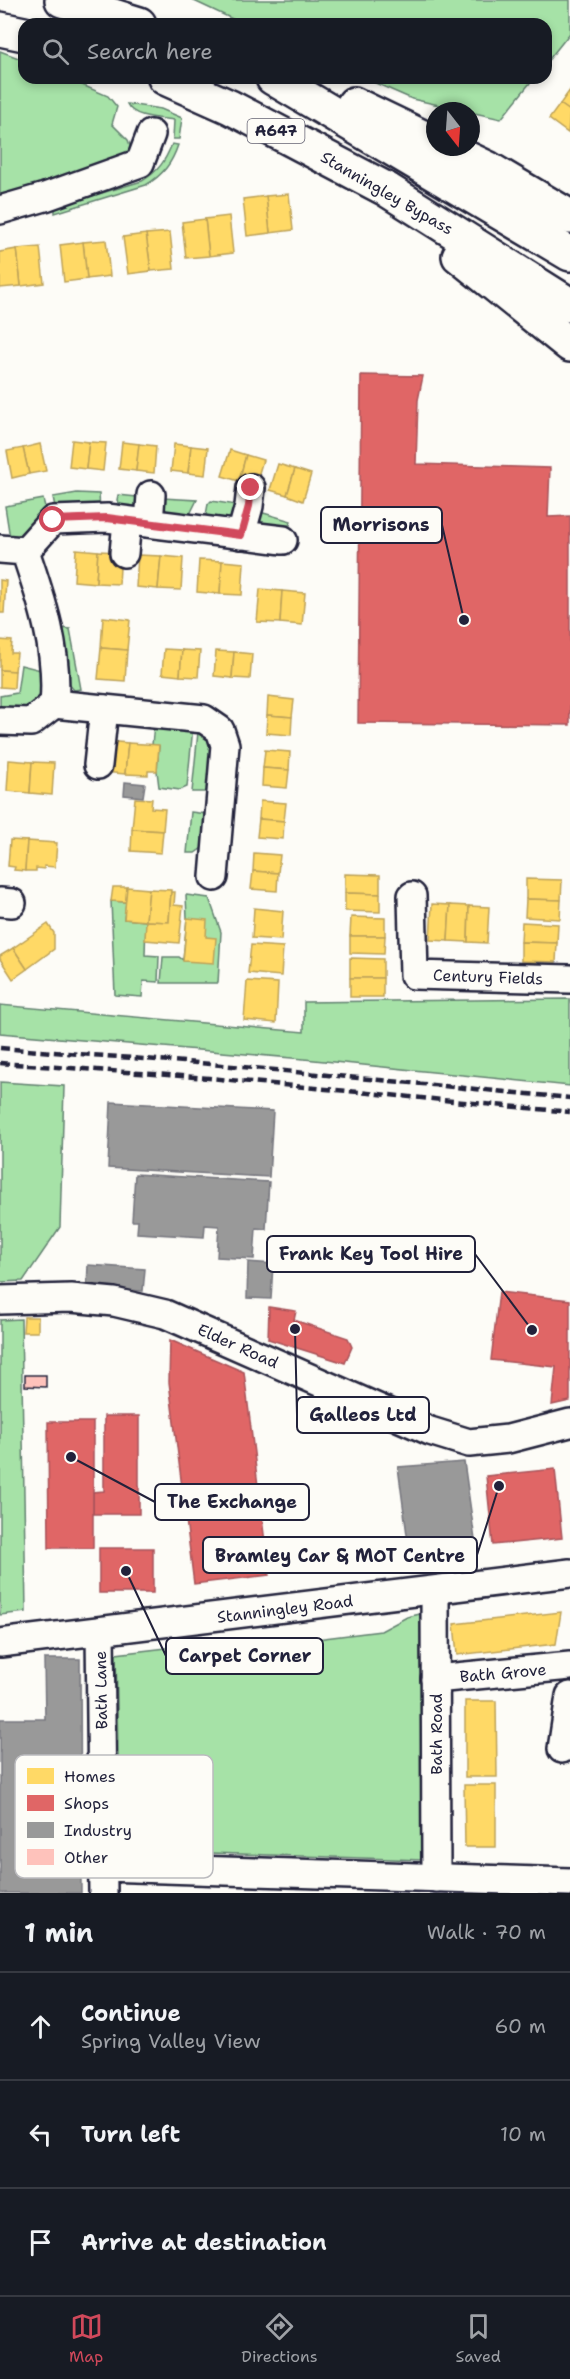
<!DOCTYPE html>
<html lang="en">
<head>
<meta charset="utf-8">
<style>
	:root { --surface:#171b24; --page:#20242c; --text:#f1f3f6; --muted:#9ea1a6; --line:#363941; --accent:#d1495b }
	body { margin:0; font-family:"Shantell Sans",sans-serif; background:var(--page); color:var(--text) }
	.compass { position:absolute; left:426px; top:102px; width:54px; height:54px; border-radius:50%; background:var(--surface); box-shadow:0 3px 9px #0003; rotate:163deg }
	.stop { position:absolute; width:18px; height:18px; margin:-14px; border:4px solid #d1495b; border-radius:50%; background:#fff }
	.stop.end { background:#d1495b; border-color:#fff; box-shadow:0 2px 6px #0008 }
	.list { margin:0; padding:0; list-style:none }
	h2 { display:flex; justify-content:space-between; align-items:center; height:78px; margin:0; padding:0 24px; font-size:26px }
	h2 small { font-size:20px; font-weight:400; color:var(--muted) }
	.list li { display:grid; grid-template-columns:39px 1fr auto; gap:18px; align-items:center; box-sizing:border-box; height:108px; padding:0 24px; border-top:2px solid var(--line) }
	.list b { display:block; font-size:22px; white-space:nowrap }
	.list p { margin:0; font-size:20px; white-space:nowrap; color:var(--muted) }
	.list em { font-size:20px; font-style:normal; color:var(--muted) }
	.icon { flex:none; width:33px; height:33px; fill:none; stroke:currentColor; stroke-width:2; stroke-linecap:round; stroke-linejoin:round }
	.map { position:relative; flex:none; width:570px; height:1893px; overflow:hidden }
	.search { position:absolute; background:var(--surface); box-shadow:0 3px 9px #0003; left:18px; right:18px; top:18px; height:66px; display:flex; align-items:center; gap:15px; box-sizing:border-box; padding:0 21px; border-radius:18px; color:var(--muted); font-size:22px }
	.sheet { height:402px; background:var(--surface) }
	nav { display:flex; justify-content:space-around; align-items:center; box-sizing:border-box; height:84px; border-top:2px solid var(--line); background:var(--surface); font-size:16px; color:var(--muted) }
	nav a { display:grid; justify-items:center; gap:3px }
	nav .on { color:var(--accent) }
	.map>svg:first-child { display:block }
</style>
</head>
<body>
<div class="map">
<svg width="570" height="1893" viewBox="0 0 570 1893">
	<rect width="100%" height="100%" fill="#fdfcf7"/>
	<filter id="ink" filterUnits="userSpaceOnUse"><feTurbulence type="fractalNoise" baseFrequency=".0167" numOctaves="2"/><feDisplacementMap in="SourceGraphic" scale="12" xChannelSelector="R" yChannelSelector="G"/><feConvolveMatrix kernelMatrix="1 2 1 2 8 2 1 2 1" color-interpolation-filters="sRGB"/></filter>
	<g filter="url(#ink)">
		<g fill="#a6e2a7" stroke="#648271" stroke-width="1.5">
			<polygon points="192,0 570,0 570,33 546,63 546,24 243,24"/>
			<polygon points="0,51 24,60 24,78 66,78 108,96 117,107 112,124 128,140 131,148 126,157 0,198"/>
			<polygon points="364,78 534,78 501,119 412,99"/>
			<path d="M127,104L161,109L182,118L179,139H173L174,120C160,118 133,118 127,104Z"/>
			<path d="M172,144L178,145C172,163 163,175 146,185L55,213V207L142,181C159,171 165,161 172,144Z"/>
			<polygon points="77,493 99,494 100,510 56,512 53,497"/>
			<polygon points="118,495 146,498 141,514 123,508 117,500"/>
			<polygon points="162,498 197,500 188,518 168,517"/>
			<polygon points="43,499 47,515 24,536 10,538 5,506"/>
			<polygon points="211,501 243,506 237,523 205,520 208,504"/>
			<polygon points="260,512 291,521 290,525 258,524"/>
			<polygon points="60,628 70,629 81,689 74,690 68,683"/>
			<polygon points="21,665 41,670 44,693 34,710 0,711 0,696 17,693"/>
			<polygon points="199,722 213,734 214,792 192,792"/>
			<polygon points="154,724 193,727 187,787 180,790 159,787 157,771 159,746 152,745"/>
			<polygon points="191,812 213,815 209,843 195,853 187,853"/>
			<polygon points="186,895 209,898 221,932 218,983 161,983 163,957 179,957 183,960 187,918"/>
			<polygon points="111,901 126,902 124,919 146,921 145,955 159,956 158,982 143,981 142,997 115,995"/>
			<polygon points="570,999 570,1086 304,1059 0,1033 0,1005 304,1032 304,1002"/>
			<polygon points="0,1082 64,1086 60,1227 23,1281 0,1282"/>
			<polygon points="21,1319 26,1612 0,1615 0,1320"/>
			<polygon points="420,1614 423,1860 120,1850 116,1654 175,1647 194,1654 381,1631 407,1617"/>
		</g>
		<g fill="#ffd966" stroke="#bda259" stroke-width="1.5">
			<polygon points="570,90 570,111 560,104"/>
			<polygon points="560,104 570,111 568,133 549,119"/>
			<polygon points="289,194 293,230 270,233 266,196"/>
			<polygon points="266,196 270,233 247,236 243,199"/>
			<polygon points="229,216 233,253 209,256 205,219"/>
			<polygon points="205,219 209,256 186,258 182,222"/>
			<polygon points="170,232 174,269 151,271 146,234"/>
			<polygon points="146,234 151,271 128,274 123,237"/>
			<polygon points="106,240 110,276 87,279 83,242"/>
			<polygon points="83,242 87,279 64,282 60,245"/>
			<polygon points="40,247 44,283 21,286 17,249"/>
			<polygon points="17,249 21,286 0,288 0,252"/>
			<polygon points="72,440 89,442 86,469 69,467"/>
			<polygon points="89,442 106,443 103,471 86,469"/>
			<polygon points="122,442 139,444 136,471 119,469"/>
			<polygon points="40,444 46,471 29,474 23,448"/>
			<polygon points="139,444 156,446 154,473 136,471"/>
			<polygon points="174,444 191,446 188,473 171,471"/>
			<polygon points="191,446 208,448 205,475 188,473"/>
			<polygon points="23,448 29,474 12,478 7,451"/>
			<polygon points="230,450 246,455 239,481 222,476"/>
			<polygon points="246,455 263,460 255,486 239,481"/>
			<polygon points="278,464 295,469 287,495 270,490"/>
			<polygon points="295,469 311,474 303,501 287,495"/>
			<polygon points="76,549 98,551 96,583 74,581"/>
			<polygon points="98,551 121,552 119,584 96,583"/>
			<polygon points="138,555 161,556 158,589 136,587"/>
			<polygon points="161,556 183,558 181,590 158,589"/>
			<polygon points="199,560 222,561 220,594 197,592"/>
			<polygon points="222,561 244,563 242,595 220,594"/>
			<polygon points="0,580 6,581 4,613 0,613"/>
			<polygon points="260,589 282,591 280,623 257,622"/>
			<polygon points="282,591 305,593 302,625 280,623"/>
			<polygon points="103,617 130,620 127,650 101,648"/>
			<polygon points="0,640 12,641 11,653 17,653 15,671 0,670"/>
			<polygon points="101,648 127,650 125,681 98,679"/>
			<polygon points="164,649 182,650 180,676 162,674"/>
			<polygon points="182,650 200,651 198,677 180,676"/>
			<polygon points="216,651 234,652 232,678 214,676"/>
			<polygon points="234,652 252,654 250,679 232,678"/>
			<polygon points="0,670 15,671 14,688 0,687"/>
			<polygon points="268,697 294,700 292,717 267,715"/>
			<polygon points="267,715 292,717 291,735 266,733"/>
			<polygon points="106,741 128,743 125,774 103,772"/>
			<polygon points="128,743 159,745 157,771 148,771 148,775 125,774"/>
			<polygon points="265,750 290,752 289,770 263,768"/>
			<polygon points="9,760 32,762 30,793 7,791"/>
			<polygon points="32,762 54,763 52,795 30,793"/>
			<polygon points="263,768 289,770 287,788 262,786"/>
			<polygon points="135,798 152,799 151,808 165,809 163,831 132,829"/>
			<polygon points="260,801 286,803 284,821 259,819"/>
			<polygon points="259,819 284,821 283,839 257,837"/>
			<polygon points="132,829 163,831 161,853 131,851"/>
			<polygon points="10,840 27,841 25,871 14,870 15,867 8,866"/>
			<polygon points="27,841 57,843 55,867 44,866 44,869 36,868 36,871 25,871"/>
			<polygon points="254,853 280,855 278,873 253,871"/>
			<polygon points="253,871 278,873 277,891 251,889"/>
			<polygon points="345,874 380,875 380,894 345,893"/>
			<polygon points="526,879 562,880 561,900 526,899"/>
			<polygon points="113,887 127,887 126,902 111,901"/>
			<polygon points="127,887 149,889 146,921 124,919"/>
			<polygon points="149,889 171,890 169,922 146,921"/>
			<polygon points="171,892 175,892 174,905 183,906 179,943 145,940 146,921 169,922"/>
			<polygon points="345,893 380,894 380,912 345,911"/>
			<polygon points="526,899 561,900 560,919 525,917"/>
			<polygon points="432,904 450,905 448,941 430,940"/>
			<polygon points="450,905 469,906 468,942 448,941"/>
			<polygon points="469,906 489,907 487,943 468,942"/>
			<polygon points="254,908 283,911 281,940 252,938"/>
			<polygon points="351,917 385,918 385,936 350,936"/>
			<polygon points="187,918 207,920 206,937 216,938 214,963 183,961"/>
			<polygon points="522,922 558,924 557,943 521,942"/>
			<polygon points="48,924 54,933 54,949 27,969 13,948"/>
			<polygon points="350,936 385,936 384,954 350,953"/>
			<polygon points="521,942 557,943 556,962 521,961"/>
			<polygon points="251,945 283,947 281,976 248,973"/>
			<polygon points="13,948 27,969 13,979 0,959 0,956"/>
			<polygon points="350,958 383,959 383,978 350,978"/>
			<rect x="350" y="978" width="33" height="19"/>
			<polygon points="247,981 278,983 276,1023 244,1020"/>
			<polygon points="24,1317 38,1317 38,1332 23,1332"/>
			<polygon points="561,1612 556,1644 457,1655 454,1624"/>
			<polygon points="465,1701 496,1701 497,1777 465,1777"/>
			<polygon points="464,1785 496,1785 496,1847 465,1847"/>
		</g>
		<g fill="#e06666" stroke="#a75259" stroke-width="1.5">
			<polygon points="361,375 423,376 418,400 416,464 550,468 548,517 570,516 570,725 358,723"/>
			<polygon points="499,1292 570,1300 570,1401 552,1405 556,1367 491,1360"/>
			<polygon points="269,1307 296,1311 294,1320 348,1338 352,1347 345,1363 268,1339"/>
			<polygon points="170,1340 244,1372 269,1575 194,1584 169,1382"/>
			<polygon points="104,1416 139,1416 139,1514 93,1514 93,1492 104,1491"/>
			<polygon points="48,1422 93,1422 93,1548 49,1548"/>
			<polygon points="555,1469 562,1538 493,1545 486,1476"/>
			<rect x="99" y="1548" width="54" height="45"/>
		</g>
		<g fill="#999" stroke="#75757d" stroke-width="1.5">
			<polygon points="125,782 145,784 143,797 124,795"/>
			<polygon points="111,1102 273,1111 269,1177 108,1168"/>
			<polygon points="135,1174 269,1182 266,1229 256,1228 254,1259 217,1257 219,1226 205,1225 204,1237 137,1233 138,1221 132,1221"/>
			<polygon points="248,1262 273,1264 271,1299 247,1298"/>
			<polygon points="88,1265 145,1269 143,1291 87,1288"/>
			<polygon points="464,1462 476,1547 410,1557 398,1467"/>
			<polygon points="44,1659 80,1659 81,1893 0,1893 0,1719 45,1719"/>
		</g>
		<polygon fill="#fec2bb" stroke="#22223b" stroke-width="1.5" points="25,1375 46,1375 46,1387 25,1386"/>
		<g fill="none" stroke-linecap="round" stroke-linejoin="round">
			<defs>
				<g id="minor">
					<polyline points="0,210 45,197 140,163 151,134"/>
					<polyline points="149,523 151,495"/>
					<polyline points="241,535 249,506 251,488"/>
					<path d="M0,549L25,551C42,600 59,652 54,704"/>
					<polyline points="25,551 53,520 107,518 283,540"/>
					<polyline points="124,553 127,521"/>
					<polyline points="54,704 204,719 220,730 225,745 214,877"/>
					<polyline points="0,721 31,722 54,704"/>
					<polyline points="98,765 104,709"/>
					<polyline points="412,896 414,975 570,979"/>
					<polyline points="0,902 12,903"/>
					<polyline points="0,1300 71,1298 114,1302 165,1314 430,1431 469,1443 508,1439 570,1423"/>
					<polyline points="435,1591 436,1878"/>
					<polyline points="100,1631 103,1893"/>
					<polyline points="0,1643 570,1573"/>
					<polyline points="435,1679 570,1666"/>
					<polyline points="562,1749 570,1696"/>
					<polyline points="103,1867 570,1882"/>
				</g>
				<g id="highway">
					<polyline points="62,0 139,24"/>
					<polyline points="0,29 24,34"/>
					<polyline points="165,78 230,107 386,189 570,305"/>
					<polyline points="273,78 570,254"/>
					<polyline points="354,104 435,143"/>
					<polyline points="443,147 489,169 570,217"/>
					<polyline points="459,256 570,345"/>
				</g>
			</defs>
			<use href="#minor" stroke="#22223b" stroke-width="32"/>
			<use href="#highway" stroke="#22223b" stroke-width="38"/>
			<use href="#minor" stroke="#fdfcf7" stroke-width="27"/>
			<use href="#highway" stroke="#fdfcf7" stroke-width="33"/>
			<g stroke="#22223b" stroke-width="4.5" stroke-dasharray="9 4.5" stroke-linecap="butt">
				<polyline points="0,1048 211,1064 570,1098"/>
				<polyline points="0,1063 209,1078 570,1112"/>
			</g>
		</g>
	</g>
	<g fill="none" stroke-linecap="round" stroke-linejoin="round" filter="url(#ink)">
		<polyline stroke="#d1495b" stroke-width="8" points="53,520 107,518 241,535 249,506 251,488"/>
	</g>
	<g text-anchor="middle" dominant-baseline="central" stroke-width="6" stroke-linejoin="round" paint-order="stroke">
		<rect fill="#fdfcf7" stroke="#646373" stroke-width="1.5" x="247.5" y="119" width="57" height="24" rx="4.5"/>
		<g font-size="15" font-weight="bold" fill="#22223b">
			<text x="276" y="131">A647</text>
		</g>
		<g font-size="16" fill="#22223b" stroke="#fdfcf7">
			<text transform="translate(387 193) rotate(30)">Stanningley Bypass</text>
			<text transform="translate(488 977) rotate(2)">Century Fields</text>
			<text transform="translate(238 1346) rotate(24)">Elder Road</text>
			<text transform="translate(285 1609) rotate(-7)">Stanningley Road</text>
			<text transform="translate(503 1673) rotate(-5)">Bath Grove</text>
			<text transform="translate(101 1690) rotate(-91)">Bath Lane</text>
			<text transform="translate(436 1734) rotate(-90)">Bath Road</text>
		</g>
	</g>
	<rect x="15" y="1755" width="198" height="123" rx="9" fill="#fdfcf7" stroke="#bbbbbf" stroke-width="1.5"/>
	<rect x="27" y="1768" width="27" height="16" fill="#ffd966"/>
	<rect x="27" y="1795" width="27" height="16" fill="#e06666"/>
	<rect x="27" y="1822" width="27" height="16" fill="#999"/>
	<rect x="27" y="1849" width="27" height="16" fill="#fec2bb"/>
	<g font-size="16" fill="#22223b">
		<text x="64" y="1782">Homes</text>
		<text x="64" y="1809">Shops</text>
		<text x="64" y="1836">Industry</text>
		<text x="64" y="1863">Other</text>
	</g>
	<path fill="none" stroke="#22223b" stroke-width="2" d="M464 620L442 525M532 1330L475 1254M295 1329L297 1415M71 1457L155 1502M499 1486L477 1555M126 1571L166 1656"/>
	<g fill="#22223b" stroke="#fdfcf7" stroke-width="2">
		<circle cx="464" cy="620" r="6"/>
		<circle cx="532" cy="1330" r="6"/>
		<circle cx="295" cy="1329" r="6"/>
		<circle cx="71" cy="1457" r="6"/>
		<circle cx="499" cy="1486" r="6"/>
		<circle cx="126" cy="1571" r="6"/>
	</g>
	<g fill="#fdfcf7" stroke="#22223b" stroke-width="2">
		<rect x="321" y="507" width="121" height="36" rx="6"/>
		<rect x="267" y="1236" width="208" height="36" rx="6"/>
		<rect x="297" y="1397" width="132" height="36" rx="6"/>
		<rect x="155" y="1484" width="154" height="36" rx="6"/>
		<rect x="203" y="1537" width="274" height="36" rx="6"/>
		<rect x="166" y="1638" width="157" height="36" rx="6"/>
	</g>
	<g font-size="18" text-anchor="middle" font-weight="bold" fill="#22223b">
		<text x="381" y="531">Morrisons</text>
		<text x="371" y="1260">Frank Key Tool Hire</text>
		<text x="363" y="1421">Galleos Ltd</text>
		<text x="232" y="1508">The Exchange</text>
		<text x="340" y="1562">Bramley Car &amp; MOT Centre</text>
		<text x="245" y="1662">Carpet Corner</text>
	</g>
</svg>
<svg class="compass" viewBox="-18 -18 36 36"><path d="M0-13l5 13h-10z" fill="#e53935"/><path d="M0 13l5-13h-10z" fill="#9ea1a6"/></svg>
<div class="stop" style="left:53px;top:520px"></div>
<div class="stop end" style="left:251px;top:488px"></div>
<div class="search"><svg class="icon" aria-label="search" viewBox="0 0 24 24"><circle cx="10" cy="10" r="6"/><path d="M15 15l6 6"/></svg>Search here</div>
</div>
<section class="sheet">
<h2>1 min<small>Walk · 70 m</small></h2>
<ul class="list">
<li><svg class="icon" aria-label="ahead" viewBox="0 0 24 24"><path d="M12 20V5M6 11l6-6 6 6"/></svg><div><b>Continue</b><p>Spring Valley View</p></div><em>60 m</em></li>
<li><svg class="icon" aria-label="left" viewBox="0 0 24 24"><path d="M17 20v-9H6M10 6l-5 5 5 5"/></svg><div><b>Turn left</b></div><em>10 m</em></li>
<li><svg class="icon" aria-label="arrive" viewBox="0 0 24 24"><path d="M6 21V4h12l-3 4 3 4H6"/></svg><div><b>Arrive at destination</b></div></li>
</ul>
</section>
<nav>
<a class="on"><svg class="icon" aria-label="map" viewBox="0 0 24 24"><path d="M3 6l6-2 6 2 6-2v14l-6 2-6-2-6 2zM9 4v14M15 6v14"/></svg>Map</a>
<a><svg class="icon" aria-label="directions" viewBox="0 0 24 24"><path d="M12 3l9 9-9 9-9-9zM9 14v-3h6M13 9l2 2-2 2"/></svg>Directions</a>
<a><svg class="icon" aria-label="saved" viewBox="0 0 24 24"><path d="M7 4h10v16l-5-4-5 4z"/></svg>Saved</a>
</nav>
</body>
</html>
